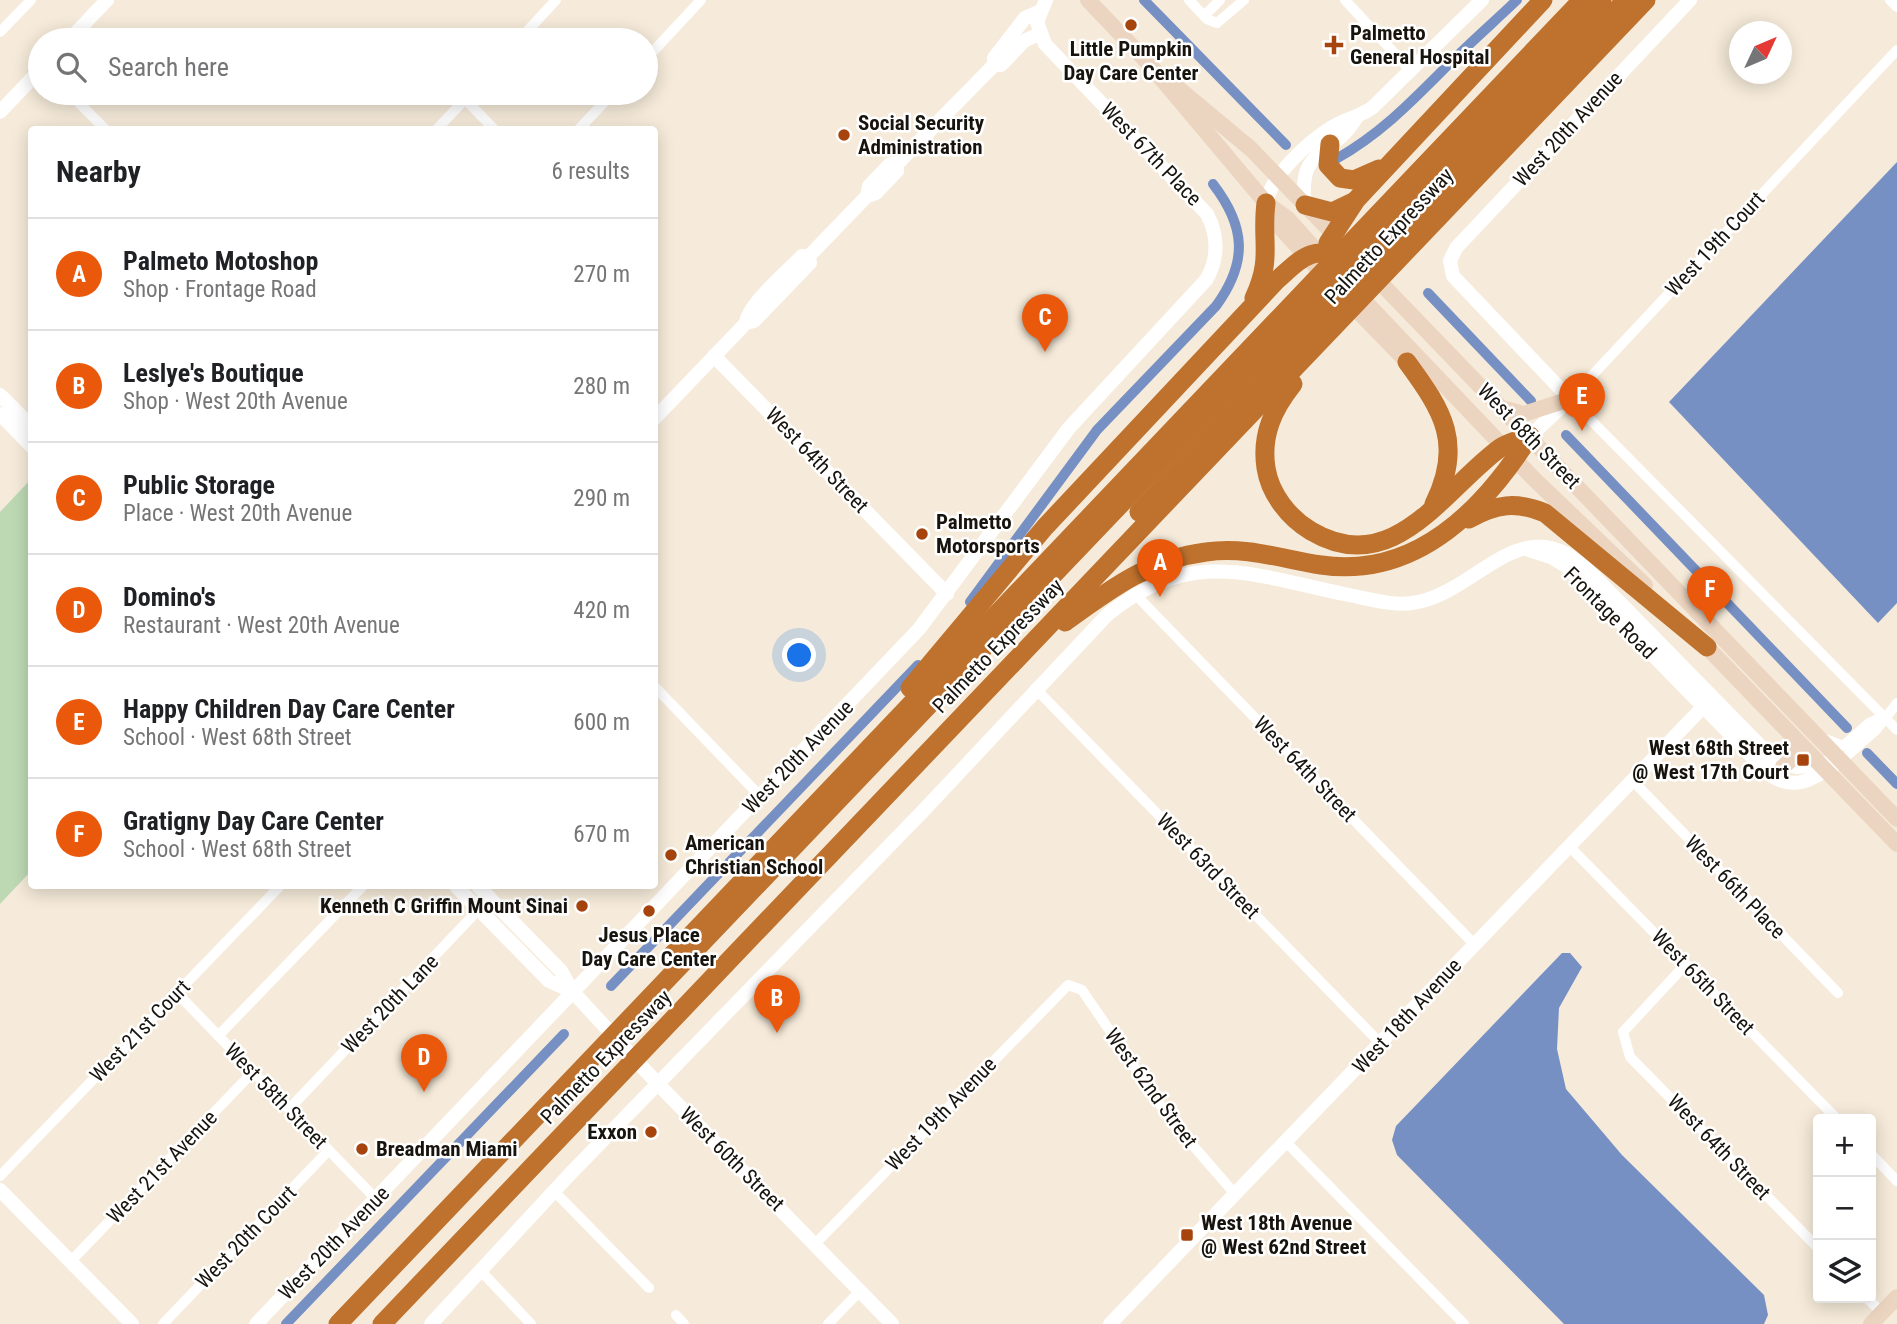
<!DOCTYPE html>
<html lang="en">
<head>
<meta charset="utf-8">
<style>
	:root { --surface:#fff; --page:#f6f6f6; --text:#202124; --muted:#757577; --line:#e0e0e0; --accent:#ea580c }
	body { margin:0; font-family:"Roboto Condensed",sans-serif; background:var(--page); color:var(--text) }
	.controls { position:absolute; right:21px; bottom:21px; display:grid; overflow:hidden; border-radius:7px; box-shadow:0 4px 18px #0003 }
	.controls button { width:63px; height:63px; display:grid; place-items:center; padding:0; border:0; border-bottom:2px solid var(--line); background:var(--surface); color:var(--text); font:35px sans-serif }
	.compass { position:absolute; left:1729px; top:21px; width:63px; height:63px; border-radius:50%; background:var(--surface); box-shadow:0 4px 18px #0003; rotate:46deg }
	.you { position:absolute; left:800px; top:656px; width:24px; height:24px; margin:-18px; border:5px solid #fff; border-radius:50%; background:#1a73e8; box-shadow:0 0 0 10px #1a73e833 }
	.badge { display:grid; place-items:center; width:46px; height:46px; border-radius:50%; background:var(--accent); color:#fff; font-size:23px; font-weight:700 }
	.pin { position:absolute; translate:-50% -58px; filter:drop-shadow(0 2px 4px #0008) }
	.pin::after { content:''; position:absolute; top:37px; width:24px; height:21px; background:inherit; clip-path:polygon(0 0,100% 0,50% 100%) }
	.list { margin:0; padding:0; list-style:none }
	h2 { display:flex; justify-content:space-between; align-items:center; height:91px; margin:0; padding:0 28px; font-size:30px }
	h2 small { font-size:23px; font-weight:400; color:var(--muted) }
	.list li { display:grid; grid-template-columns:46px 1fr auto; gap:21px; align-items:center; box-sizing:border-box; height:112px; padding:0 28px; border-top:2px solid var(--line) }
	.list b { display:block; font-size:26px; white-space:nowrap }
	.list p { margin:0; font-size:23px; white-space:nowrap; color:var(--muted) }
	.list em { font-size:23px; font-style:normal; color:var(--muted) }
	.icon { flex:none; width:38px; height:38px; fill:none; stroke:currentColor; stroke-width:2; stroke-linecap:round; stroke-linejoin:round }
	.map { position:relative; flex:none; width:1897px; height:1324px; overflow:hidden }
	.search { position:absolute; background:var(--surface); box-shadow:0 4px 18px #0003; left:28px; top:28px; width:630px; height:77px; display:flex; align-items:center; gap:18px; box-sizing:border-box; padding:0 24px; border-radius:38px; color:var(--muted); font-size:26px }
	.panel { position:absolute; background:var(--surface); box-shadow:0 4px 18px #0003; left:28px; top:126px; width:630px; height:763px; border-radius:7px }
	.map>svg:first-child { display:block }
</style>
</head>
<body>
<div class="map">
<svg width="1897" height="1324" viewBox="0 0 1897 1324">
	<rect width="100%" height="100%" fill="#f6ebda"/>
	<polygon fill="#bdd9b4" points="31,479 31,871 0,904 0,512"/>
	<g fill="#7790c4">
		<polygon points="1897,162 1897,603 1878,623 1669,402"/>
		<polygon points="1562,953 1570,953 1582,967 1559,1008 1557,1049 1566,1089 1622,1155 1764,1295 1768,1315 1764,1324 1564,1324 1397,1155 1392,1140 1396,1126"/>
	</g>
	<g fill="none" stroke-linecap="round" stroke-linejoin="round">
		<g stroke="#7790c4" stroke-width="10">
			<polyline points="1144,0 1286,145"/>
			<path d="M1336,159C1382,133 1413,100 1450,63C1472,41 1495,21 1517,0"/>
			<polyline points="1428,293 1531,401"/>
			<polyline points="1566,435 1847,728"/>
			<path d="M970,602L1097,430L1216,306C1248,262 1246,227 1213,184"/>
			<polyline points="1867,753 1897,784"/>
			<polyline points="611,986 918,665"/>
			<polyline points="286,1324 564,1034"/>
		</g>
		<g stroke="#fff" stroke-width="10">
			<polyline points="1189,0 1207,19 1217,23 1244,0"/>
			<polyline points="1345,0 1410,70"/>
			<polyline points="1890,0 1897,7"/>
			<polyline points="1204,16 1220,0"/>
			<polyline points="0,32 31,0"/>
			<polyline points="519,40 556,0"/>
			<polyline points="1897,50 1570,399 1897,730"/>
			<polyline points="646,59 701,0"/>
			<polyline points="69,93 106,130"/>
			<polyline points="459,93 495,130"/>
			<polyline points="436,130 471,93"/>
			<polyline points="578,130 613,93"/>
			<polyline points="1134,593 1475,945"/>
			<polyline points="654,686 760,796"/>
			<polyline points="1035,688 1381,1044"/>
			<polyline points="1825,739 1843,746 1869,723 1884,717"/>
			<polyline points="1841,761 1876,730 1897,703"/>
			<polyline points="1632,780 1838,993"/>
			<polyline points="1569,846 1837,1119"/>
			<polyline points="1686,964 1623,1032 1630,1057 1818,1248"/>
			<polyline points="177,993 376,1199"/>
			<polyline points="218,1036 363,886"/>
			<polyline points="289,1109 483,905"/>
			<polyline points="1286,1142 1464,1324"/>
			<polyline points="1871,1154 1897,1181"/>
			<polyline points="0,1176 280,886"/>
			<polyline points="554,1191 649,1288"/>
			<polyline points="815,1244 1068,985 1082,990 1170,1119 1235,1194"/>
			<polyline points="71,1261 253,1072"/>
			<polyline points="480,1270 531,1324"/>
			<polyline points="1867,1298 1882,1313"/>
			<polyline points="676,1315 684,1324"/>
			<polyline points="163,1324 329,1150"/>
			<polyline points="828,1324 860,1291"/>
		</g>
		<g stroke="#fff" stroke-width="14">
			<polyline points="69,40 107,0"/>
			<polyline points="994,65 994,58 1025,18 1041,11"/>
			<polyline points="0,112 40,70"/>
			<polyline points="867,196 869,186 890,164 897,164 994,65 1001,65 1024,41 1039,34"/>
			<path d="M1266,203C1272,174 1309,141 1334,126C1347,118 1360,117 1373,107L1482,0"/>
			<path d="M1305,205C1297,145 1333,158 1356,118"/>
			<path d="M746,323C748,304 788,271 802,256H809"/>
			<polyline points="714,356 947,594"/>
			<polyline points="0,395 32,427"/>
			<polyline points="0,414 32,447"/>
			<polyline points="654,419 746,323 754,321 810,263 809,256 867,196 876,193 897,171 897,164"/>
			<polyline points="1530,436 1570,399 1453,276 1450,261 1456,248 1690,0"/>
			<path d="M1526,549L1551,557L1566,566L1770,775C1794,791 1811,780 1833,766"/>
			<polyline points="456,886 549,981 573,992"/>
			<polyline points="478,886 561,971 573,992 657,1083 892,1324"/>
			<polyline points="0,1190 132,1324"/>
			<path d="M256,1324L919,629L1069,428L1206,280C1219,259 1218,235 1207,214L1045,44L1037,22L1046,0"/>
			<path d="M431,1324L570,1174L923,811L1107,615C1191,547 1249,574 1344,594C1365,598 1391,606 1412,603C1476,595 1518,509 1584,566L1777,763L1798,767L1841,761"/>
			<polyline points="1110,1324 1703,707"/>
		</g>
		<g stroke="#ecd5c0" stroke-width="16">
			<polyline points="1088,0 1150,65 1266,203 1288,219 1324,259"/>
			<polyline points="1179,89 1251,149 1340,241"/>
			<polyline points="1267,205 1277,224 1330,282"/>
			<polyline points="1371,273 1897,819"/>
			<polyline points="1354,290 1533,478 1645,585"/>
			<polyline points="1345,298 1415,370"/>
			<polyline points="1506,409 1524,414 1570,399"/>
			<polyline points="1698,638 1897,844"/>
			<polyline points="1783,767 1796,755 1795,739"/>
			<polyline points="1871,1324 1897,1297"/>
		</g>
		<g stroke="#bf722d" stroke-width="19">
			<polyline points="1330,144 1328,165 1340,178 1354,180 1379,169"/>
			<polyline points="1305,205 1332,212 1355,201"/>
			<polyline points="1328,263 1328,243 1356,200 1543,0"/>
			<path d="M1254,298C1273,258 1261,242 1266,203"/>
			<path d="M1407,362C1443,411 1464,444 1434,504"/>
			<path d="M1293,384C1273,409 1261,435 1266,468C1270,494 1289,518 1311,531C1393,580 1444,489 1500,448C1508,442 1520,440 1530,436"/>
			<polyline points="1139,512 1626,0"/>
			<path d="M1469,519C1496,504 1516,501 1545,513L1707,647"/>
			<path d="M1065,622C1109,590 1150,559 1206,552C1246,546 1282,559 1321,565C1416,579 1483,510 1530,436"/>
			<path d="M910,688L1045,527L1276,281C1303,257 1312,244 1348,260"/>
			<polyline points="672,955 1582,0"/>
			<polyline points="338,1324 1602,0"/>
			<polyline points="382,1324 1646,0"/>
		</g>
	</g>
	<g fill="#a7440d" stroke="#fff" stroke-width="2.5">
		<circle cx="1131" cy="25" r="7"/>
		<path d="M1330.5 34.5h7v7h7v7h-7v7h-7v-7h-7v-7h7z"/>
		<circle cx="844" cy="135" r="7"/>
		<circle cx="922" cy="534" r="7"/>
		<rect x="1796" y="753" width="14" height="14" rx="3.5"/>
		<circle cx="671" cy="855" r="7"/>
		<circle cx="582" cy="906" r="7"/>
		<circle cx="649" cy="911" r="7"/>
		<circle cx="651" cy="1132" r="7"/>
		<circle cx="362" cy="1149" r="7"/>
		<rect x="1180" y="1228" width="14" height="14" rx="3.5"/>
	</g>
	<g text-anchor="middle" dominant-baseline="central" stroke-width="5" stroke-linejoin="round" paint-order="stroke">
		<g font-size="21" font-weight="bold" fill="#17130d" stroke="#fff" text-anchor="start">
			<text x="1350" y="33">Palmetto<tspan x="1350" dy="24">General Hospital</tspan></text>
			<text x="1131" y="49" text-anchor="middle">Little Pumpkin<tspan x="1131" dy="24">Day Care Center</tspan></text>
			<text x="858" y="123">Social Security<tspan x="858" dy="24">Administration</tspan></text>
			<text x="936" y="522">Palmetto<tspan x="936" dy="24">Motorsports</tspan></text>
			<text x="1789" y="748" text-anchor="end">West 68th Street<tspan x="1789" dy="24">@ West 17th Court</tspan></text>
			<text x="685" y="843">American<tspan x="685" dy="24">Christian School</tspan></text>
			<text x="568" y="906" text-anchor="end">Kenneth C Griffin Mount Sinai</text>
			<text x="649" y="935" text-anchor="middle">Jesus Place<tspan x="649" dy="24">Day Care Center</tspan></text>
			<text x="637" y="1132" text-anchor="end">Exxon</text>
			<text x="376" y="1149">Breadman Miami</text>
			<text x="1201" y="1223">West 18th Avenue<tspan x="1201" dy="24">@ West 62nd Street</tspan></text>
		</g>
		<g font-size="21" fill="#17130d" stroke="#fff">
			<text transform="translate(1568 129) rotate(-47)">West 20th Avenue</text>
			<text transform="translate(1151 154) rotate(46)">West 67th Place</text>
			<text transform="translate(1389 236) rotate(-47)">Palmetto Expressway</text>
			<text transform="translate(1715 244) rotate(-47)">West 19th Court</text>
			<text transform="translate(1529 436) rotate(46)">West 68th Street</text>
			<text transform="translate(817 460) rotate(46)">West 64th Street</text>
			<text transform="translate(1610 613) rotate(45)">Frontage Road</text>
			<text transform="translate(998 646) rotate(-46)">Palmetto Expressway</text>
			<text transform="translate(798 757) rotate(-46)">West 20th Avenue</text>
			<text transform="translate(1305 769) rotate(46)">West 64th Street</text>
			<text transform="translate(1208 866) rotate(46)">West 63rd Street</text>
			<text transform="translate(1735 887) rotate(46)">West 66th Place</text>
			<text transform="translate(1703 982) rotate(46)">West 65th Street</text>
			<text transform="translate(390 1004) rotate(-46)">West 20th Lane</text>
			<text transform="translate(1407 1016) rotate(-47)">West 18th Avenue</text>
			<text transform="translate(140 1031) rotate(-46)">West 21st Court</text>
			<text transform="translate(606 1057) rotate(-46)">Palmetto Expressway</text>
			<text transform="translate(1151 1088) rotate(54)">West 62nd Street</text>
			<text transform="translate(276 1096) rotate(46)">West 58th Street</text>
			<text transform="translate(941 1114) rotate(-46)">West 19th Avenue</text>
			<text transform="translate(1719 1147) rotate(46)">West 64th Street</text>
			<text transform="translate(732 1159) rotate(45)">West 60th Street</text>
			<text transform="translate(162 1167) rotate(-46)">West 21st Avenue</text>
			<text transform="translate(246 1237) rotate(-46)">West 20th Court</text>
			<text transform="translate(334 1243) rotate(-46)">West 20th Avenue</text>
		</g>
	</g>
</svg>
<div class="controls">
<button>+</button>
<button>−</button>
<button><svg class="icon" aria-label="layers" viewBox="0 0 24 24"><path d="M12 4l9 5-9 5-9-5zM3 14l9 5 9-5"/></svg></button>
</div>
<svg class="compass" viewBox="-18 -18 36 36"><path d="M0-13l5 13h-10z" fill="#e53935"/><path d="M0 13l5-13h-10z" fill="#757577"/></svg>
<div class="you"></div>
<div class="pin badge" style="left:1160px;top:597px">A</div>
<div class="pin badge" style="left:777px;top:1033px">B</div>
<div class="pin badge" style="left:1045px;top:352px">C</div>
<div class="pin badge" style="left:424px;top:1092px">D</div>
<div class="pin badge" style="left:1582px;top:431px">E</div>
<div class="pin badge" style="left:1710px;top:624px">F</div>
<div class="search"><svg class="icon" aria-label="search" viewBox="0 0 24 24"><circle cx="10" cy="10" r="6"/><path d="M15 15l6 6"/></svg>Search here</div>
<section class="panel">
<h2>Nearby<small>6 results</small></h2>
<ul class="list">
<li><span class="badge">A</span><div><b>Palmeto Motoshop</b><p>Shop · Frontage Road</p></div><em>270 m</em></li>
<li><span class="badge">B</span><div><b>Leslye's Boutique</b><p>Shop · West 20th Avenue</p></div><em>280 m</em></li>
<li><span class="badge">C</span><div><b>Public Storage</b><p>Place · West 20th Avenue</p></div><em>290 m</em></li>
<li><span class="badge">D</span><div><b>Domino's</b><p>Restaurant · West 20th Avenue</p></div><em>420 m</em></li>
<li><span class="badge">E</span><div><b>Happy Children Day Care Center</b><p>School · West 68th Street</p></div><em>600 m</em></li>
<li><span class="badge">F</span><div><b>Gratigny Day Care Center</b><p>School · West 68th Street</p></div><em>670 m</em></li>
</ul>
</section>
</div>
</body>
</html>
